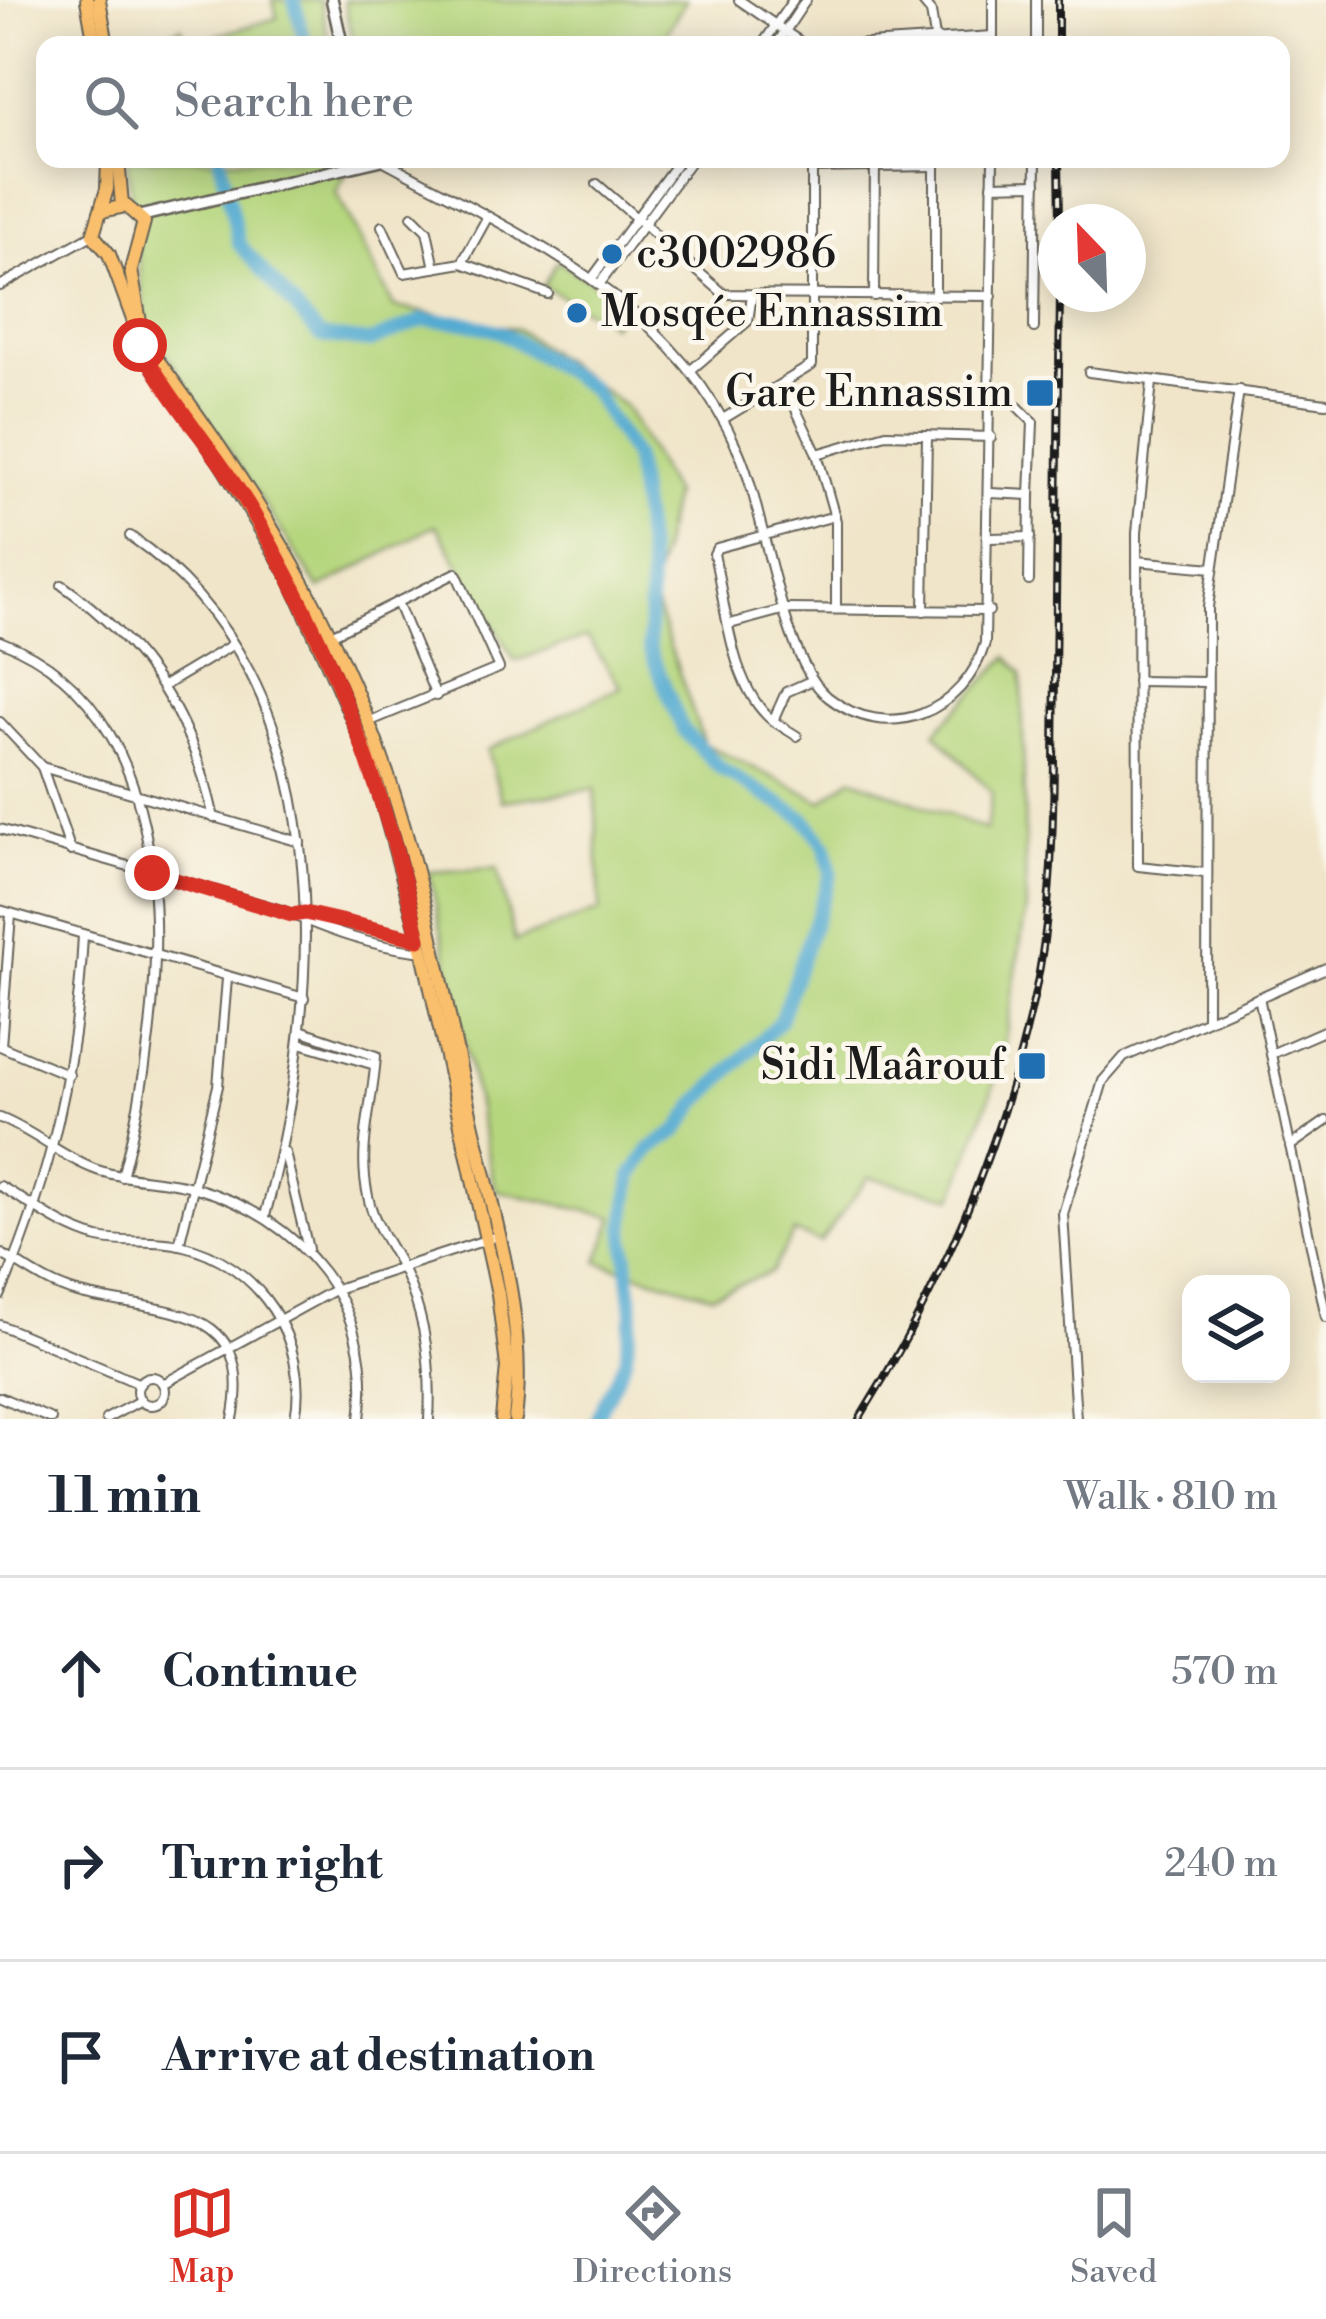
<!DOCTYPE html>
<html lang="en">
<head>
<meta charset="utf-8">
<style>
	:root { --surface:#fff; --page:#f2f2f3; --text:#1f2937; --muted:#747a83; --line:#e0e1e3; --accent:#d93025 }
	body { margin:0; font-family:"Libre Bodoni",serif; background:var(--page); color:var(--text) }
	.controls { position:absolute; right:36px; bottom:36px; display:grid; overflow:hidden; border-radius:24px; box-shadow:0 6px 30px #0003 }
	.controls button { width:108px; height:108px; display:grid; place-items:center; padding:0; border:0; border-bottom:3px solid var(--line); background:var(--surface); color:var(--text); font:60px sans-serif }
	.compass { position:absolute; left:1038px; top:204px; width:108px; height:108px; border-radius:50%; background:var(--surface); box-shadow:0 6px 30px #0003; rotate:337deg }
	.stop { position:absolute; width:36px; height:36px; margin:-27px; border:9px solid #d93025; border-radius:50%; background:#fff }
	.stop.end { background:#d93025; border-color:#fff; box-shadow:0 3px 12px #0008 }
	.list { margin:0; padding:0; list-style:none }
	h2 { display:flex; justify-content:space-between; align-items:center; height:156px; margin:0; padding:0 48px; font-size:51px }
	h2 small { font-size:39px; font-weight:400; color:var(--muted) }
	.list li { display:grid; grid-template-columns:78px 1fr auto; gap:36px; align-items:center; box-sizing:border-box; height:192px; padding:0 48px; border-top:3px solid var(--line) }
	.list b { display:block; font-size:45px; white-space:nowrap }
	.list em { font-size:39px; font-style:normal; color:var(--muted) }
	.icon { flex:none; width:66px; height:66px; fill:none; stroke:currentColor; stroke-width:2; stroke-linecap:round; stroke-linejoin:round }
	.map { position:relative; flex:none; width:1326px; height:1419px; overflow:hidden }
	.search { position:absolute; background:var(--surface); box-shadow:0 6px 30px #0003; left:36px; right:36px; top:36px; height:132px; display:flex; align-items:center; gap:30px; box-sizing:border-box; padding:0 42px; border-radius:24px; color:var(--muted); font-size:45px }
	.sheet { height:732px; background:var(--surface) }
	nav { display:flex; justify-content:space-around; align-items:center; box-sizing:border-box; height:168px; border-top:3px solid var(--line); background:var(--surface); font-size:33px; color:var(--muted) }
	nav a { display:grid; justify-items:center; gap:6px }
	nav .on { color:var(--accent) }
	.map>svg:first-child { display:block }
</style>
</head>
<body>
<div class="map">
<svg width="1326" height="1419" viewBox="0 0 1326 1419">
	<rect width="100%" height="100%" fill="#fbf7ec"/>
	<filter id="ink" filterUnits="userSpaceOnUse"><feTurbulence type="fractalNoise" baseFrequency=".00833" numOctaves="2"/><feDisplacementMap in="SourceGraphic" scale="24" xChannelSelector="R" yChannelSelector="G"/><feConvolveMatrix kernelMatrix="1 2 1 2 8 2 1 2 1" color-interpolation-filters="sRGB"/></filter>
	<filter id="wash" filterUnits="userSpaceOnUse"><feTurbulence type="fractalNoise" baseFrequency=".004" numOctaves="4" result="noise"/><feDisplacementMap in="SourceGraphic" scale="48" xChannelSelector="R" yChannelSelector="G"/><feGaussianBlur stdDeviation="2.7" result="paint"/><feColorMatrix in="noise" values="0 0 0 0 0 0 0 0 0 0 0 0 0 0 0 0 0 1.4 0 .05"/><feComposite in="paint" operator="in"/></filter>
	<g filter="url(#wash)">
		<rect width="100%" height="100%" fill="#f0e5c9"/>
		<g fill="#b6d67e" stroke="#69794d" stroke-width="3">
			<polygon points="273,0 320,0 330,45 145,45 181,27 189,44 277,18"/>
			<polygon points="344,0 686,0 659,45 353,45"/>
			<polygon points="127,159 354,159 336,192 394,307 517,329 625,406 673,494 652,595 704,744 822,801 852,778 986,830 992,793 935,732 1008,657 1022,673 1026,909 1001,1065 954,1197 869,1177 820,1242 794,1232 771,1272 711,1295 598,1262 614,1217 495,1190 429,872 497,868 515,941 600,911 595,789 502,801 487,750 621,687 587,637 515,661 436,525 319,589 146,322"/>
			<polygon points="557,261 608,291 604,300 621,312 611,325 598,311 595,315 543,286"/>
		</g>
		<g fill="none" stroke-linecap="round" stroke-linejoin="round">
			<g stroke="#54abd1" stroke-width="14">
				<polyline points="294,0 305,41 301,45"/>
				<polyline points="220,159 239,244 320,336 370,342 423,320 464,322 501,332 591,388 634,458 650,572 649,648 683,730 721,769 804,818 826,847 831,874 780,1021 697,1103 678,1131 650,1149 632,1176 624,1229 633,1313 625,1360 596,1419"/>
			</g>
		</g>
	</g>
	<g filter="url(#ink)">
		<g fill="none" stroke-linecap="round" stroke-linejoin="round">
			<defs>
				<g id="minor">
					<polyline points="739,0 805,45"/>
					<polyline points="921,0 931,12 936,44"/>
					<polyline points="762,45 793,0"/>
					<polyline points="776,45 806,0"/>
					<polyline points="852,45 993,36"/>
					<polyline points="993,45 993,0"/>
					<polyline points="1036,45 1036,0"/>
					<path d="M386,162C523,236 671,299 738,450C766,512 780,658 828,697C888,745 965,712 985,643L993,159"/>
					<polyline points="812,168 935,166"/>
					<polyline points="597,184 724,294 992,296"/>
					<polyline points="992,185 1036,184"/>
					<polyline points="412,216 427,231 435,268"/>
					<polyline points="382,226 404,273 462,263 548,294"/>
					<polyline points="462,263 487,218"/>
					<polyline points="593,277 680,159"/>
					<polyline points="601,282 692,159"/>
					<polyline points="0,286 92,235"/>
					<polyline points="874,296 875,159"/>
					<polyline points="935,296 935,159"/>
					<polyline points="1034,328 1036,159"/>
					<polyline points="691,370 748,321 752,295"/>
					<polyline points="1089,372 1326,403"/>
					<polyline points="1152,382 1137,533 1138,866 1206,873"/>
					<polyline points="785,386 817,454 886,434 991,437"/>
					<polyline points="1018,407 1033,422 1030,495"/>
					<polyline points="723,419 812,365 812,159"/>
					<polyline points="817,454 836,521 836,609"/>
					<polyline points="990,493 1030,495 1029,581"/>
					<path d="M130,536C345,682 324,996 265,1216"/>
					<polyline points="990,538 1030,537"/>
					<polyline points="1137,561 1213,568"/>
					<path d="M62,585C147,645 192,717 214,818"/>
					<polyline points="397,602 436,696"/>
					<polyline points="924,611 927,435"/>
					<polyline points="730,624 786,609 989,611"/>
					<polyline points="331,635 456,573 499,668 368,722"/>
					<path d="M0,641C200,717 165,1013 122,1177"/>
					<path d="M813,680L786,692L773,721C730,687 726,605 714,554L717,548L835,516"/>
					<polyline points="1137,681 1206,682"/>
					<polyline points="165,685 232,645"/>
					<polyline points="773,721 797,736"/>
					<polyline points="0,722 42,767 71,851"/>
					<polyline points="42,767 300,842"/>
					<path d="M0,829L281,910C330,931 369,946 423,952"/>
					<polyline points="0,910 304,998"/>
					<polyline points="305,913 419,939"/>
					<polyline points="1259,997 1326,1317"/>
					<polyline points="1207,1018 1208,607 1239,390"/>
					<path d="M303,1031L376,1056C373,1104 357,1148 368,1196C374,1226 391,1245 404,1272C426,1318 432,1369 429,1419"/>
					<polyline points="300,1043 375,1065"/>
					<polyline points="0,1046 69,1075"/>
					<polyline points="1,1046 11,914"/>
					<polyline points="1271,1054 1326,1030"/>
					<path d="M0,1118C34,1131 63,1158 97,1170C129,1181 163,1178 196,1188C301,1218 376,1305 360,1419"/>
					<polyline points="1290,1146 1326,1121"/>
					<polyline points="285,1153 308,1249"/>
					<path d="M0,1186C32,1204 61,1228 98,1238C125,1244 153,1239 180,1245C259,1262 310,1341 295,1419"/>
					<polyline points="179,1245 218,1086 227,979"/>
					<path d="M0,1253C25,1267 46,1284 74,1292C151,1315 258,1296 233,1419"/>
					<path d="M0,1296C51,1179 77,1062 83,935"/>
					<polyline points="0,1325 140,1384"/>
					<circle cx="151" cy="1391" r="14"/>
					<polyline points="163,1384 336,1289 498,1236"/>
					<polyline points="0,1397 51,1419"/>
					<polyline points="106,1419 141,1400"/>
					<polyline points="1076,1419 1063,1214 1103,1081 1124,1057 1326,968"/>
				</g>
				<g id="tertiary">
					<polyline points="332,0 342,45"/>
					<polyline points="141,216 384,159"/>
				</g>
				<g id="primary">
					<polyline points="87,0 95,45"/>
					<polyline points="99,0 107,45"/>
					<polyline points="108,159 107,189 93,235 109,254 147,358 220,462 290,578 371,762 423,952 498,1294 507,1367 502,1419"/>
					<polyline points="118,159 122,205"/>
					<polyline points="102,211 126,206 144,222 131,270 141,328"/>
					<path d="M159,362C252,487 334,618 385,767C425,882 445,1004 472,1122C494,1218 528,1320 515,1419"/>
				</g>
			</defs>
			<use href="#minor" stroke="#666259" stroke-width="12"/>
			<use href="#tertiary" stroke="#666259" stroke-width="15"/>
			<use href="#primary" stroke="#666259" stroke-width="16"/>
			<use href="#minor" stroke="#fff" stroke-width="8"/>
			<use href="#tertiary" stroke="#fff" stroke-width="10"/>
			<use href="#primary" stroke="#f9bf6d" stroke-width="12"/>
			<defs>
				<g id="rail">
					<polyline points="1058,45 1058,0"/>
					<polyline points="1059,159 1060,222"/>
					<path d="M859,1419C941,1288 999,1153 1033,1002C1057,897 1053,783 1055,676C1056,549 1059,421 1060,294"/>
				</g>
			</defs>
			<use href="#rail" stroke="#1c1c1c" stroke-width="8"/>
			<use href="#rail" stroke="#fbf7ec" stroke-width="3" stroke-dasharray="9" stroke-linecap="butt"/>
		</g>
	</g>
	<g fill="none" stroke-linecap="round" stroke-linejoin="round" filter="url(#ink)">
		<path stroke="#d93025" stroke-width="15" d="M140,345C171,404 219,455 253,513C332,647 384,788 419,939L305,913L292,915L152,873"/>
	</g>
	<g fill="#1f6fb2" stroke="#fbf7ec" stroke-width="4.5">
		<circle cx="612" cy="254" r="12"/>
		<circle cx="577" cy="313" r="12"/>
		<rect x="1025" y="378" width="30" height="30" rx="6"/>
		<rect x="1017" y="1051" width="30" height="30" rx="6"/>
	</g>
	<g text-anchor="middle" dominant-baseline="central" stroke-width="9" stroke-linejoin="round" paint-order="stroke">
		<g font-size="42" fill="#1c1c1c" stroke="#fbf7ec" text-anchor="start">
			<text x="636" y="254">c3002986</text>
			<text x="601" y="313">Mosqée Ennassim</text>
			<text x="1013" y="393" text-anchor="end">Gare Ennassim</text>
			<text x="1005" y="1066" text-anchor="end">Sidi Maârouf</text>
		</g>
	</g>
</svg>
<div class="controls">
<button><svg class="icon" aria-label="layers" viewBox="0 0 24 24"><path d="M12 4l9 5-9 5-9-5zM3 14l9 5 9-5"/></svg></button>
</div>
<svg class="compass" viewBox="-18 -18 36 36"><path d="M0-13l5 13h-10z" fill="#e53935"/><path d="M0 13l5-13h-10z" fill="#747a83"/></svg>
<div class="stop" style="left:140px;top:345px"></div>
<div class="stop end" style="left:152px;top:873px"></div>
<div class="search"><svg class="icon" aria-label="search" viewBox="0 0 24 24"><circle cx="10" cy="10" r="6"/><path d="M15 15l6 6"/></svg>Search here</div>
</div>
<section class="sheet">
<h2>11 min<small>Walk · 810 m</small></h2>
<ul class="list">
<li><svg class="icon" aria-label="ahead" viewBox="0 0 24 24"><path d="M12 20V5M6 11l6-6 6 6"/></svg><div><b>Continue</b></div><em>570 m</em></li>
<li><svg class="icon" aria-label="right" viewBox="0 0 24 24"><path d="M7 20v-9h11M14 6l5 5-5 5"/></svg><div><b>Turn right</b></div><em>240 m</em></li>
<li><svg class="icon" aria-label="arrive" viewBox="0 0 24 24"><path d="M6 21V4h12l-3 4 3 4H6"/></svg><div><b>Arrive at destination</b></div></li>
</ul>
</section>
<nav>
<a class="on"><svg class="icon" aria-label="map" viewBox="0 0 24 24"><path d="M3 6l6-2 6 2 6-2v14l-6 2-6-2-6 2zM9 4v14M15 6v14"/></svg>Map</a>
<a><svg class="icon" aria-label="directions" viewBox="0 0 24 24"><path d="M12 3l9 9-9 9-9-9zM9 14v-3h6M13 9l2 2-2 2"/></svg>Directions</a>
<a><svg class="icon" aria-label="saved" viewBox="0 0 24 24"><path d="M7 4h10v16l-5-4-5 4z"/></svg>Saved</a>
</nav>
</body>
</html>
